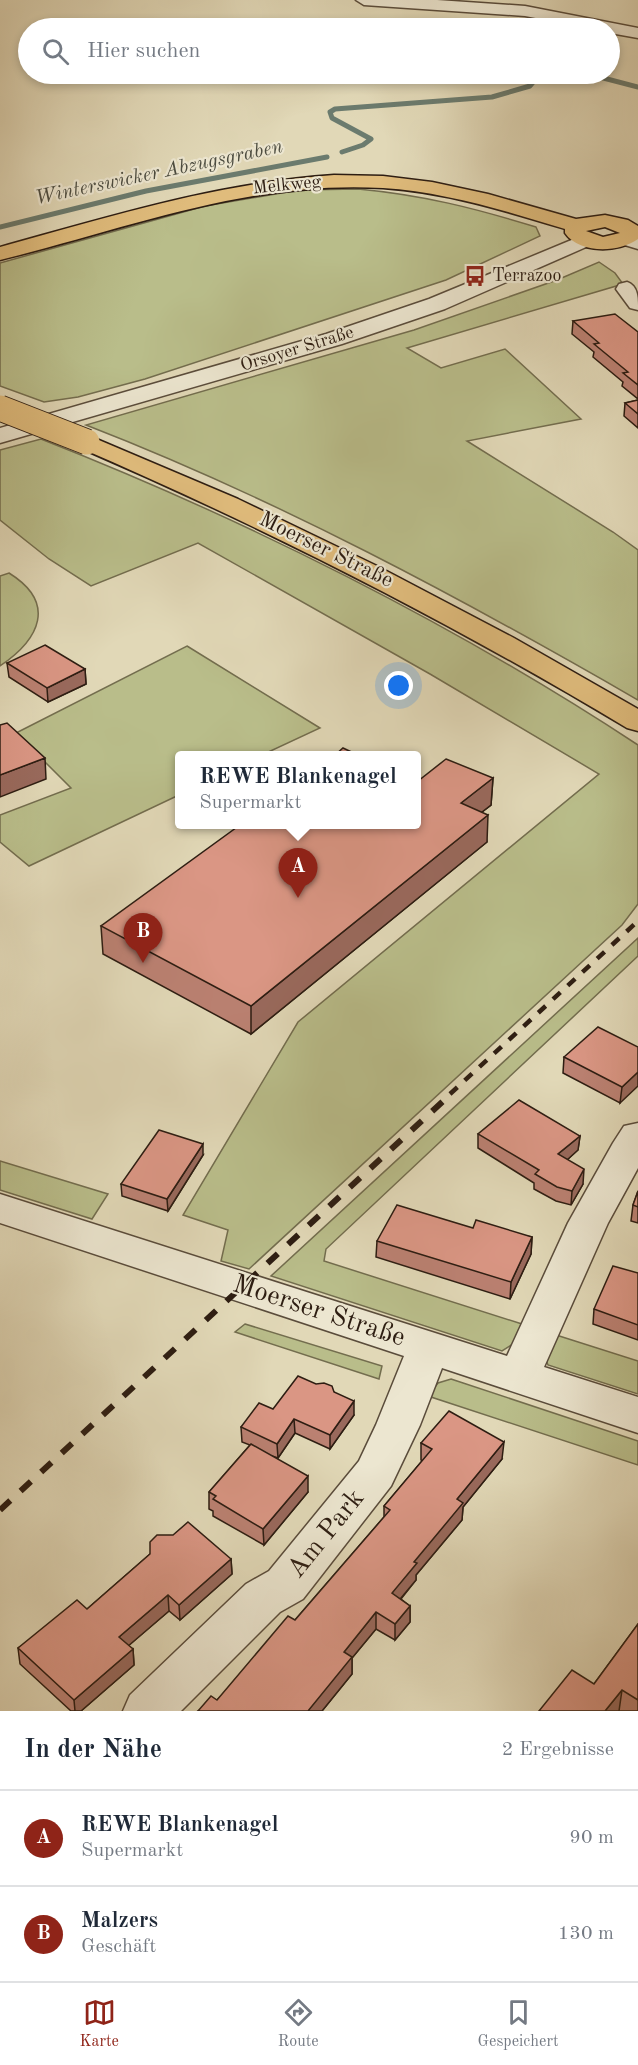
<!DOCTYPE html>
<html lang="de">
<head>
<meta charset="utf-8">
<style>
	:root { --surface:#fff; --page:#f6f6f7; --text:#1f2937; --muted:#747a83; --line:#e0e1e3; --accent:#8f2418 }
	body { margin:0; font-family:"Old Standard TT",serif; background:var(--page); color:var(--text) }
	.you { position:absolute; left:399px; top:686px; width:21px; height:21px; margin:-15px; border:4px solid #fff; border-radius:50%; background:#1a73e8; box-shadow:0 0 0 9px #1a73e833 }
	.badge { display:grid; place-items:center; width:39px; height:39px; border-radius:50%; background:var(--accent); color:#fff; font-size:20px; font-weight:700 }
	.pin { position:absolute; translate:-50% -50px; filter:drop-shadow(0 2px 3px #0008) }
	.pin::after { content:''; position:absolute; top:32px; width:21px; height:18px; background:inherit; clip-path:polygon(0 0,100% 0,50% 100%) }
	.popup { position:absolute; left:175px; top:751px; width:246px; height:78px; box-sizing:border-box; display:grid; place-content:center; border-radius:6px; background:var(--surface); filter:drop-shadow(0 2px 4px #0005); font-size:20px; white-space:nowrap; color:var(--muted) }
	.popup b { font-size:22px; color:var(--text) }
	.popup::after { content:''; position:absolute; left:50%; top:100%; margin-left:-12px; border:12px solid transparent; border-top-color:var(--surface) }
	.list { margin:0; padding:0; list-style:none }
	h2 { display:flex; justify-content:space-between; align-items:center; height:78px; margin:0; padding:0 24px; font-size:26px }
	h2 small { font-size:20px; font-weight:400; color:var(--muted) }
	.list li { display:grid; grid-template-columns:39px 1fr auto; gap:18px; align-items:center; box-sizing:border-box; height:96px; padding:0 24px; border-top:2px solid var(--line) }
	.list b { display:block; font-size:22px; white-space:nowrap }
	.list p { margin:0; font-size:20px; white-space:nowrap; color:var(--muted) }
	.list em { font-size:20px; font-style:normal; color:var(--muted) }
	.icon { flex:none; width:33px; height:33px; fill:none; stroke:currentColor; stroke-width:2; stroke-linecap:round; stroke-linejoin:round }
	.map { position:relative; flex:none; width:638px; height:1711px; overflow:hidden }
	.search { position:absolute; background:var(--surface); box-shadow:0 3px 9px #0003; left:18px; right:18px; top:18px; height:66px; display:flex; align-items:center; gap:15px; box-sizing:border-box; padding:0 21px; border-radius:33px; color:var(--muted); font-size:22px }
	.sheet { height:270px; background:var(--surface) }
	nav { display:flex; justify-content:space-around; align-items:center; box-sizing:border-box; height:84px; border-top:2px solid var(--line); background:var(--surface); font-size:16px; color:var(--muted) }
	nav a { display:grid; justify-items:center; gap:3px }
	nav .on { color:var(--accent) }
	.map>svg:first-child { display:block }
</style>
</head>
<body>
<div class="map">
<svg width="638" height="1711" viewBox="0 0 638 1711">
	<rect width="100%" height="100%" fill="#e1d8b7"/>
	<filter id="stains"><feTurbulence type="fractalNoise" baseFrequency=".00333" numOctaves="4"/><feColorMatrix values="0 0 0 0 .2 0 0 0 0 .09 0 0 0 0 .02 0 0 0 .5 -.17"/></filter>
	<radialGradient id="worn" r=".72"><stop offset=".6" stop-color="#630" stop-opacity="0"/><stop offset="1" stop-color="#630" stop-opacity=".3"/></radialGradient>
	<g fill="#b9bd8a" stroke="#736d4e" stroke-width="1.5">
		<path d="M358,189C423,195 474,208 536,227L540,236L446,280L145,379L78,397L44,402L0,386V263L205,206L299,190Z"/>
		<path d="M599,262L615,273L623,284L407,348L441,368L505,349L581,419L467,441L613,532L638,550V700C461,598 277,499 86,425L414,330L557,280Z"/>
		<path d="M41,439C245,519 454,624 638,745V904L622,925L249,1269L221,1261L228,1230L183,1215L298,1022L599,774L430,674L198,543L91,586L49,559L0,520V450Z"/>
		<path d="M9,573C57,603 40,639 0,666V576Z"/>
		<polygon points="187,646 320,728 262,755 180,756 179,795 29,866 0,842 0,815 71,788 16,733"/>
		<polygon points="638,938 638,956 326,1249 324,1261 522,1324 513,1344 502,1351 271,1276"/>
		<polygon points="0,1161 108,1194 92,1219 0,1190"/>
		<polygon points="245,1324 382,1366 379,1379 235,1332"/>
		<polygon points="553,1334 638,1361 638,1394 548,1365 545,1357"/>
		<polygon points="451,1379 638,1441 638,1465 428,1396 438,1383"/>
	</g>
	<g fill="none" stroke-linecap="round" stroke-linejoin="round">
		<g stroke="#6b7b6e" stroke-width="5">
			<polyline points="588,74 638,87"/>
			<polyline points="342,152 363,145 371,139 332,118 330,112 335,109 492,97 530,86 540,74"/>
			<polyline points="0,227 146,191 327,157"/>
		</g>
		<defs>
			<g id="minor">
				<polygon points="356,0 437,0 525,6 638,28 638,38 610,33 610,28 589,28 525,16 364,5"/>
				<polygon points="625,233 638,236 638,249 618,243 614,239 618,235"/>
				<polygon points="586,234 593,236 597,240 593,244 445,309 342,344 0,443 0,428 326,334 429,299"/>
				<path d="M627,282C638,286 638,297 638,310L630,308L616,289L619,284Z"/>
				<polygon points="638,1123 638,1168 608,1223 544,1367 638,1397 638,1433 442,1368 420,1425 391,1486 303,1599 280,1612 181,1711 123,1711 130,1695 246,1584 269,1571 359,1461 376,1425 404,1356 0,1223 0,1194 507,1356 568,1223 613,1143 624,1126"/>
			</g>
			<g id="major">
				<path d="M334,175L383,176L432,182L488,194L576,219L605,215L628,220L638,226V239C619,253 579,254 565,233V229C506,211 445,192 383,188C249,180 127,229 0,260V247C112,216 217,183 334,175ZM605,227L620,233L603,237L586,231Z"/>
				<path d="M87,435L238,499L377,566L514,638L638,709V731L627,728C450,622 268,529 78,447L75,442L78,437Z"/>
			</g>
		</defs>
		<use href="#minor" stroke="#5a4c3b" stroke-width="3"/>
		<use href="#major" stroke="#2d1d12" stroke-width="3"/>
		<use href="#minor" fill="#ece6d0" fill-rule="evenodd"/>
		<use href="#major" fill="#e0bc7c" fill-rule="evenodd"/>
		<polyline stroke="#2d1d12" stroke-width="4.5" stroke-dasharray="10 10" stroke-linecap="butt" points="450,1094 638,921"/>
		<polyline stroke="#2d1d12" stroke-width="6" stroke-dasharray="14 14" stroke-linecap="butt" points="0,1510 452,1093"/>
		<defs>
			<polyline id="major-bridge" points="0,408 87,442"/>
		</defs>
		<use href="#major-bridge" stroke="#2d1d12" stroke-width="27" stroke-linecap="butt"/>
		<use href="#major-bridge" stroke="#e0bc7c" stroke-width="25"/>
	</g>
	<g fill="#bb8172" stroke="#2d1d12" stroke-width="1.5">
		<polygon points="573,321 638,332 638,399 622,386 623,382 593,357 594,352 572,334"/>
		<polygon points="638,400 638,428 624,416 625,403"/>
		<polygon points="7,663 85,669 86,684 48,702 9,677"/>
		<polygon points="493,778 491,805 482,812 487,842 251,1034 103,954 101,926 418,781"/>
		<polygon points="638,1047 620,1103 563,1073 564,1057"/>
		<polygon points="478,1134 580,1136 578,1150 567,1160 583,1184 571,1205 556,1201 534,1189 534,1183 478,1148"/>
		<polygon points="203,1155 168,1211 122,1196 121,1184"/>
		<polygon points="638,1191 638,1223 631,1221 633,1205"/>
		<polygon points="473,1228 532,1237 531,1254 510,1299 376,1257 377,1241"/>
		<polygon points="638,1273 638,1340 593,1324 594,1309"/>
		<polygon points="334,1392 354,1415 330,1449 295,1433 278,1458 272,1456 308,1492 264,1545 213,1516 213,1511 209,1509 209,1492 250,1445 242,1442 241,1427 273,1409"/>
		<polygon points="421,1443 502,1459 463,1507 462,1520 416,1575 416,1580 401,1599 410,1606 410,1622 395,1640 376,1629 352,1658 352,1674 322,1711 198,1711 217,1700 295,1620 384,1517 384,1506 422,1461 421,1460"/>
		<polygon points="150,1554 231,1559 232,1574 180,1620 169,1611 128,1646 133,1649 134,1665 81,1711 71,1711 20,1664 18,1648 87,1609"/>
		<polygon points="638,1624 638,1711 539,1711 594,1684"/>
	</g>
	<g fill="#99695c" stroke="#2d1d12" stroke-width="1.5">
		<polygon points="85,669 86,684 48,702 47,688"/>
		<polygon points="45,758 46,779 0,797 0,775"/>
		<polygon points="493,778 491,805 460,829 461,803"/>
		<polygon points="488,815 487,842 251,1034 251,1006"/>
		<polygon points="638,1072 638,1086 620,1103 622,1087"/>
		<polygon points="580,1136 578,1150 557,1169 558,1154"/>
		<polygon points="203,1144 203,1155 168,1211 167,1199"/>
		<polygon points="584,1169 583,1184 571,1205 572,1191"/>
		<polygon points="532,1237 531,1254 510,1299 511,1282"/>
		<polygon points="354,1401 354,1415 330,1449 330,1435"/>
		<polygon points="294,1419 295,1433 278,1458 277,1444"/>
		<polygon points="504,1442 502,1459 463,1507 462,1520 416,1575 416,1580 391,1610 392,1593 457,1499"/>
		<polygon points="308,1476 308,1492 264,1545 263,1529"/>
		<polygon points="231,1559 232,1574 180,1620 179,1605"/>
		<polygon points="168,1595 169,1611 120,1653 119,1637"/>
		<polygon points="410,1606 410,1622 395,1640 395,1624"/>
		<polygon points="376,1612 376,1629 352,1658 352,1674 322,1711 308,1711 344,1652"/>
		<polygon points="133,1649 134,1665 81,1711 75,1711 74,1700"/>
		<polygon points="622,1690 619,1711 605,1711"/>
	</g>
	<g fill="#da9684" stroke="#2d1d12" stroke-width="1.5">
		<polygon points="615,314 638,332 638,385 623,373 628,372 594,344 599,343 573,321"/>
		<polygon points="638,400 638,414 625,403"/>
		<polygon points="45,645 85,669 47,688 7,663"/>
		<polygon points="7,723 45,758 0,775 0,725"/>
		<polygon points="343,748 360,756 334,756"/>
		<polygon points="446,759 493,778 461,803 488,815 251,1006 101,926 240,825 417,825 417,781 418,781"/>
		<polygon points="598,1027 638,1047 638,1072 622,1087 564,1057"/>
		<polygon points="519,1100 580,1136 558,1154 584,1169 572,1191 557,1187 535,1174 539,1170 478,1134"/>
		<polygon points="159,1130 203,1144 167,1199 121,1184"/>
		<polygon points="638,1191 638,1207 633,1205"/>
		<polygon points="397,1205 473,1228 476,1220 532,1237 511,1282 377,1241"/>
		<polygon points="613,1266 638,1273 638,1325 594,1309"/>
		<polygon points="298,1376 316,1384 324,1383 332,1386 334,1392 354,1401 330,1435 294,1419 277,1444 241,1427 259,1403 273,1409"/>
		<polygon points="449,1411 504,1442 457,1499 463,1503 414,1562 417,1563 392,1593 410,1606 395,1624 376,1612 344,1652 352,1657 308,1711 198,1711 211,1696 217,1700 288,1616 295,1620 390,1510 384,1506 432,1449 421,1443"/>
		<polygon points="251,1444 308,1476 263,1529 213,1499 216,1496 209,1492"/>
		<polygon points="188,1522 231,1559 179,1605 168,1595 119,1637 133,1649 74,1700 18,1648 77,1600 87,1609 150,1554 150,1542 157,1535 173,1535"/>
		<polygon points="638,1624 638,1700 622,1690 605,1711 539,1711 572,1670 594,1684"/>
	</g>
	<defs>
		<symbol id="bus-bare" viewBox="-9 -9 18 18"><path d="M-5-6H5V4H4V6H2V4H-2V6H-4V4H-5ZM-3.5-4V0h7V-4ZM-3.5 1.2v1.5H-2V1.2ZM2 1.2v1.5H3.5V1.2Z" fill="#8f2418" stroke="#ece6d0" stroke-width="2.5" paint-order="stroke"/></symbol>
	</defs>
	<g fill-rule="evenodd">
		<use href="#bus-bare" x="460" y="261" width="30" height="30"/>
	</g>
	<g text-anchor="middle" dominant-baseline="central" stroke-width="4.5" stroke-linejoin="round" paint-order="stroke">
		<g font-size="18" fill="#2d1d12" stroke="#ece6d0">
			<text transform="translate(287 185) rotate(-6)">Melkweg</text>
			<text transform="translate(297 349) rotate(-17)">Orsoyer Straße</text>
		</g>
		<g font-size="18" fill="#2d1d12" stroke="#ece6d0" text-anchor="start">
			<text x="492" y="276">Terrazoo</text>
		</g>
		<g font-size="20" font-style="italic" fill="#4c4c40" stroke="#ece6d0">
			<text transform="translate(159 173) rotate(-12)">Winterswicker Abzugsgraben</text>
		</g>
		<g font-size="22" fill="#2d1d12" stroke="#ece6d0">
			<text transform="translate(326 550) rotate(26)">Moerser Straße</text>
		</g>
		<g font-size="27" fill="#2d1d12" stroke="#ece6d0">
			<text transform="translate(319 1311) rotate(18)">Moerser Straße</text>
			<text transform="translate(326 1534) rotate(-51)">Am Park</text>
		</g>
	</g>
	<rect width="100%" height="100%" filter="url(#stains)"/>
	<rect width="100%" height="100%" fill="url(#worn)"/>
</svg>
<div class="you"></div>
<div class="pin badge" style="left:298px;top:898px">A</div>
<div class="popup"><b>REWE Blankenagel</b>Supermarkt</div>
<div class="pin badge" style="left:143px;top:963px">B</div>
<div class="search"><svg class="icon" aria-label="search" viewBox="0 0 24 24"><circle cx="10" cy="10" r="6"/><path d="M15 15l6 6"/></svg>Hier suchen</div>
</div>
<section class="sheet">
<h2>In der Nähe<small>2 Ergebnisse</small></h2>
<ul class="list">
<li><span class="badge">A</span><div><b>REWE Blankenagel</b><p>Supermarkt</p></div><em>90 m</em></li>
<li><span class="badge">B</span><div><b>Malzers</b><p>Geschäft</p></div><em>130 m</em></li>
</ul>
</section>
<nav>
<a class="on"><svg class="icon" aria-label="map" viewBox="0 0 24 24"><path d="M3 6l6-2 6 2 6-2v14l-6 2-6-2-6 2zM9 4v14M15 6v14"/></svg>Karte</a>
<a><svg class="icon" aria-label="directions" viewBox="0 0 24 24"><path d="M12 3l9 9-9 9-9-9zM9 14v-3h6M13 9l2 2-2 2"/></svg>Route</a>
<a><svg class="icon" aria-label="saved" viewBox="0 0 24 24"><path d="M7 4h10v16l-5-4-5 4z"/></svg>Gespeichert</a>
</nav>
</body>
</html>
